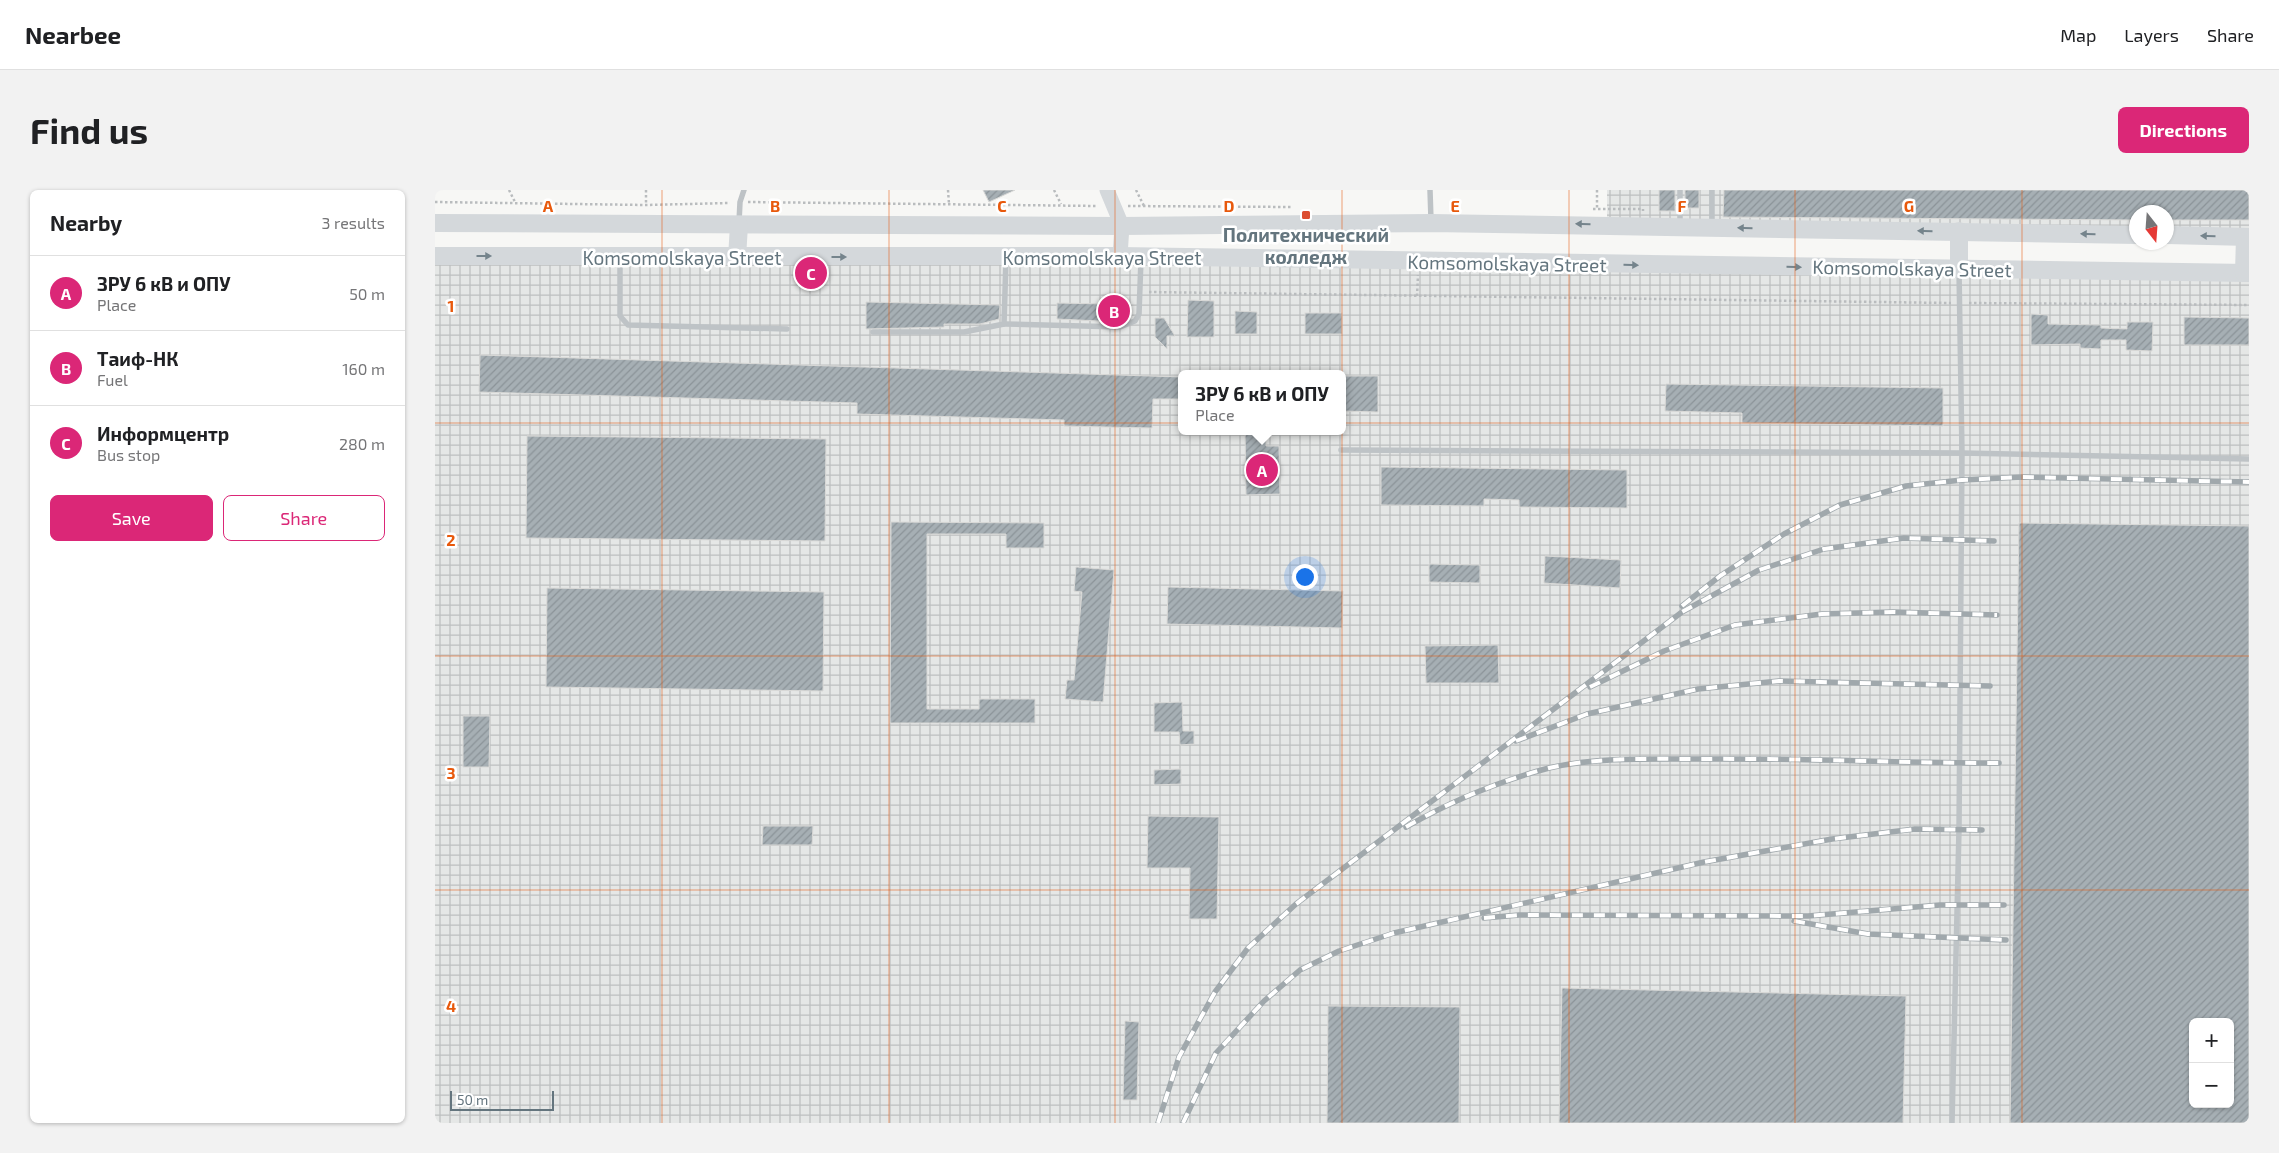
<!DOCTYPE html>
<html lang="en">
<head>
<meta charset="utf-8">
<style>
	:root { --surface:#fff; --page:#f2f2f2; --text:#202124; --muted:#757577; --line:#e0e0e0; --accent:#db2777 }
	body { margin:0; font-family:"Exo 2",sans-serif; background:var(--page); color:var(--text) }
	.controls { position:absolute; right:15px; bottom:15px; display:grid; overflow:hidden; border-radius:8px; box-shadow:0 1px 4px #0004 }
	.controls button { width:45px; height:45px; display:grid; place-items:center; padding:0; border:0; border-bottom:1px solid var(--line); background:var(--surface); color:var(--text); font:25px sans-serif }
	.compass { position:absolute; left:1694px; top:15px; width:45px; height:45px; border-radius:50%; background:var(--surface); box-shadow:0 1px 4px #0004; rotate:163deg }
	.scale { position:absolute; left:15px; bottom:12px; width:104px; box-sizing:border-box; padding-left:5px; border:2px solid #64757e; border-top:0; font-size:14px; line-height:18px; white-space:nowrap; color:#64757e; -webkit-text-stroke:4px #fff; paint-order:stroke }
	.you { position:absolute; left:869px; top:386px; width:18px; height:18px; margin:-12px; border:4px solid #fff; border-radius:50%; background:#1a73e8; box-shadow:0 0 0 8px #1a73e833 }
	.badge { display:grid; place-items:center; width:32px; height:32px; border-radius:50%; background:var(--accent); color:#fff; font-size:16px; font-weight:700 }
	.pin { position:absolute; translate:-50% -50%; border:2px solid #fff; box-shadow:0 1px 5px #0006 }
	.popup { position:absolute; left:743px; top:180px; width:168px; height:65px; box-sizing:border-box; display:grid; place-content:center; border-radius:8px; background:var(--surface); filter:drop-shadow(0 1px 4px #0005); font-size:16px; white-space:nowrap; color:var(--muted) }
	.popup b { font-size:19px; color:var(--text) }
	.popup::after { content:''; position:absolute; left:50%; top:100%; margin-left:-10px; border:10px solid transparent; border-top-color:var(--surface) }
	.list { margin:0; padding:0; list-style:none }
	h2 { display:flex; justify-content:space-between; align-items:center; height:65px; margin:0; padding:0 20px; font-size:21px }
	h2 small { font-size:16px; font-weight:400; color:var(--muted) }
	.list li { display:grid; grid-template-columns:32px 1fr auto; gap:15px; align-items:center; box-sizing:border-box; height:75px; padding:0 20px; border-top:1px solid var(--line) }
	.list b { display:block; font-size:19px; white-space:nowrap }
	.list p { margin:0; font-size:16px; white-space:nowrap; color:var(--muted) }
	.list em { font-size:16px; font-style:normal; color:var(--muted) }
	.actions { display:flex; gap:10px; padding:15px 20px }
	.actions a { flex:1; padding:11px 0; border:1px solid var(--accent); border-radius:8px; text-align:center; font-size:18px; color:var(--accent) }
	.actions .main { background:var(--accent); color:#fff }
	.map { position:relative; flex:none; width:1814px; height:933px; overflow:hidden; border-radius:8px }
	header { display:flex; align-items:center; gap:30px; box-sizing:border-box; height:70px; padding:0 25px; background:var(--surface); border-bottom:1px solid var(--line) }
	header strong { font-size:24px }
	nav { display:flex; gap:28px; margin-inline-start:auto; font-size:18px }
	.intro { display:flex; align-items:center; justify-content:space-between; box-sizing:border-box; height:120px; padding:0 30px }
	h1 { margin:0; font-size:35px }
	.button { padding:12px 22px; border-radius:8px; background:var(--accent); color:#fff; font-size:18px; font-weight:700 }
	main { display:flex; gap:30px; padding:0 30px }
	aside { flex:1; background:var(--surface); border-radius:8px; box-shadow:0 1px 4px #0004 }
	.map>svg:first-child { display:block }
</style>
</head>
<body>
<header>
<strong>Nearbee</strong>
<nav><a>Map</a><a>Layers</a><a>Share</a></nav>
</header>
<div class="intro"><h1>Find us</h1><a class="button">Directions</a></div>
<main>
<aside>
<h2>Nearby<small>3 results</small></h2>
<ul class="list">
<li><span class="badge">A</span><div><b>ЗРУ 6 кВ и ОПУ</b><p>Place</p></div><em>50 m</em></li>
<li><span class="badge">B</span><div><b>Таиф-НК</b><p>Fuel</p></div><em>160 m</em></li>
<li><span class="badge">C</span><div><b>Информцентр</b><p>Bus stop</p></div><em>280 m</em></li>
</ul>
<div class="actions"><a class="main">Save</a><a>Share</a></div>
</aside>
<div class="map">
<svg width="1814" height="933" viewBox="0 0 1814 933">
	<defs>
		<pattern id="industrial-grid" width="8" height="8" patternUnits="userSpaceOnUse" patternTransform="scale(1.25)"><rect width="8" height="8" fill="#e5e7e6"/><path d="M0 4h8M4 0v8" fill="none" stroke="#bdc0c0"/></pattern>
		<pattern id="building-hatch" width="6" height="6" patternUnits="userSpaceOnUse" patternTransform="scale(1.25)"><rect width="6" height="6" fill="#a6afb4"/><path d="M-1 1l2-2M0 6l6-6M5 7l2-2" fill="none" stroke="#8b9398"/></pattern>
	</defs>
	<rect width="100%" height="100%" fill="#f7f7f5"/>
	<g fill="url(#industrial-grid)" fill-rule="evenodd">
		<polygon points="1172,0 1814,0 1814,39 1732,37 1732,22 1702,22 1701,37 1172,30"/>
		<path d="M0,67L1814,83V933H0ZM747,184H907V241H747ZM1758,832H1795V914H1758Z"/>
	</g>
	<g fill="url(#building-hatch)" stroke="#d9d9d7" fill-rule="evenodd">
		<polygon points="548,0 580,0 554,12"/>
		<rect x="1224" y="0" width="16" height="21"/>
		<rect x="1250" y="0" width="14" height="18"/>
		<polygon points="1289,0 1814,0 1814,30 1732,30 1732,22 1702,22 1702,30 1288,27"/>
		<polygon points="753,110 779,111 779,147 752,147"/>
		<polygon points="671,111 686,111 686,132 622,129 622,113 671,114"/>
		<polygon points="431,112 565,115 564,129 545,134 509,134 509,137 431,139"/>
		<polygon points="800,121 822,122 822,144 800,144"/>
		<rect x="870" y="123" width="37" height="21"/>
		<polygon points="1596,124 1613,125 1613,134 1666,135 1666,138 1692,139 1692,132 1718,132 1717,161 1691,160 1691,150 1666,150 1666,159 1645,158 1645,154 1596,155"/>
		<polygon points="1749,127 1814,128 1814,155 1749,155"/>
		<polygon points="720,128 729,128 740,146 732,146 732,159 720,147"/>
		<polygon points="45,165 747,187 747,209 718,209 717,238 629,236 629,230 422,224 422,213 44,202"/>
		<polygon points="907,186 943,186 943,222 907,221"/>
		<polygon points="1231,194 1508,198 1508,236 1307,233 1307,223 1230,221"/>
		<polygon points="810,241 831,241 831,256 844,256 845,304 811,305"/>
		<polygon points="92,246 391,249 390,351 91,348"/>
		<polygon points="946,277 1192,280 1192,318 1084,317 1084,310 1049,309 1049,316 946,315"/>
		<polygon points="456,332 609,333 609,358 571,358 571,344 492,344 492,519 544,519 544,509 600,509 600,533 455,533"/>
		<path d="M1584,333L1814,336V933H1575ZM1758,832H1795V914H1758Z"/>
		<polygon points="1110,366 1186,370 1185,398 1109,393"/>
		<polygon points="994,374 1045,375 1045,393 994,392"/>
		<polygon points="641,377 679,380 668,512 630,509 632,490 639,490 647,402 639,401"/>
		<polygon points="733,397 908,401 907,438 732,434"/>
		<polygon points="112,398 389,402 388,501 111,497"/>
		<polygon points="1063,455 1064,493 991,493 990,456"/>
		<polygon points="747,512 748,541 759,541 759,554 745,555 744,542 719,542 719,513"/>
		<polygon points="28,526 55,526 54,577 28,577"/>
		<polygon points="746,579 746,594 719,595 719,580"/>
		<polygon points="713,626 784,627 782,729 754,729 755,678 712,678"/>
		<polygon points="328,636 378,636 377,655 327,655"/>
		<polygon points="1127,798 1471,806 1468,933 1124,933"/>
		<polygon points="893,816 1025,817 1024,933 892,933"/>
		<polygon points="690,831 704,832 702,910 688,910"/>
	</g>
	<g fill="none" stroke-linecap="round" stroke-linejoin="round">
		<g stroke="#b9bcbe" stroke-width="2.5" stroke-dasharray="2.5 2.5" stroke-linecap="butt">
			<polyline points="74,0 80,12"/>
			<polyline points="211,0 211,15"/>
			<polyline points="513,0 514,14"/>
			<polyline points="619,0 626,14"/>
			<polyline points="701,0 709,16"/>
			<polyline points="1162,0 1162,19"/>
			<polyline points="0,12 211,15 295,13"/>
			<polyline points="313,12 663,16"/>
			<polyline points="693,16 858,17"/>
			<polyline points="1158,19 1208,19 1208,21"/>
			<polyline points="714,102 1516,113"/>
			<polyline points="982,106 983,85"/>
			<polyline points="1534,113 1814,115"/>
		</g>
		<g stroke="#bec3c6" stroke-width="5.5">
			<polyline points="995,0 996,30"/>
			<polyline points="1245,0 1245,34"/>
			<polyline points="304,32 305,12 309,0"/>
			<polyline points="1277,35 1277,0"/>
			<polyline points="185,69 185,126 193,135 352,139"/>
			<polyline points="569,134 685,137 700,131 704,124 706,69"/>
			<polyline points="438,142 529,142 569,134 571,69"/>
			<polyline points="906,260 1527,263 1814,269"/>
			<polyline points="1517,933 1524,639 1527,263 1524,81"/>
		</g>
		<polyline stroke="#d4d8db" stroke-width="15" points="672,0 687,36 685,66"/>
		<g stroke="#d4d8db" stroke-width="18">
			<polyline points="0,33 687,36 996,33 1702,45"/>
			<polyline points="1732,45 1814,47"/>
			<polyline points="0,66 685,66 1814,83"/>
			<polyline points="302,68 304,35"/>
			<polyline points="1524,79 1524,41"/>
			<polyline points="1809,83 1810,47"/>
		</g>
		<defs>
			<g id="rail">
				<polyline points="1247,416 1285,386 1349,344 1405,315 1471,296 1527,290 1587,287 1814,292"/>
				<polyline points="1155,497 1229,461 1300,435 1387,424 1458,422 1562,425"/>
				<polyline points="1081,551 1152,524 1263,499 1344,491 1555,496"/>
				<path d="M971,637C1016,611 1064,591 1114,578C1162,567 1216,569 1265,569C1364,568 1464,573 1564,573"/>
				<polyline points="1049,728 1084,725 1373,726 1505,715 1569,715"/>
				<polyline points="1359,731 1433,744 1571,750"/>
				<polyline points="723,933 744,867 780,802 813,758 861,714 1247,422 1324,380 1389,359 1469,348 1559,351"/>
				<polyline points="748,933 781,863 829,811 865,780 904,761 959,743 1269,672 1397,649 1480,639 1547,640"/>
			</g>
		</defs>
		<use href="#rail" stroke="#a0a8ac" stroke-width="5.5"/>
		<use href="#rail" stroke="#fff" stroke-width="4" stroke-dasharray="11" stroke-linecap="butt"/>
	</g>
	<defs><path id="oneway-solid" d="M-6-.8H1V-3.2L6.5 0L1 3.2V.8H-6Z" transform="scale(1.25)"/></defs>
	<g fill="#75848c">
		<use href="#oneway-solid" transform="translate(1148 34) rotate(-179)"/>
		<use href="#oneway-solid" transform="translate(1310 38) rotate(-179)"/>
		<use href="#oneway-solid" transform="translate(1490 41) rotate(-179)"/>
		<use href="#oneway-solid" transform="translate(1653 44) rotate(-179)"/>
		<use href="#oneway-solid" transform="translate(1773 46) rotate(-179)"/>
		<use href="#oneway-solid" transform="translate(49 66)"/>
		<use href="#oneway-solid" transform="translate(404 67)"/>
		<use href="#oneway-solid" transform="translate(1196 75) rotate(1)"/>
		<use href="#oneway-solid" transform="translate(1359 77) rotate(1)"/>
	</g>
	<path fill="none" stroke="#e8590c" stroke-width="1" stroke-opacity="0.55" d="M227,0V933M454,0V933M680,0V933M907,0V933M1134,0V933M1360,0V933M1587,0V933M0,233H1814M0,466H1814M0,700H1814"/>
	<rect fill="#dc4e31" stroke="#fff" stroke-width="2" x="866" y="20" width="10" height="10" rx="2.5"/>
	<g text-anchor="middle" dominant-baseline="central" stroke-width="5" stroke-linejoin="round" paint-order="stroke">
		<g font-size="19" font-weight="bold" fill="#64757e" stroke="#fff">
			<text x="871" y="44">Политехнический<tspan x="871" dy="22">колледж</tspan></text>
		</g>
		<g font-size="19" fill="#64757e" stroke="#fff">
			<text x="247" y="67">Komsomolskaya Street</text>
			<text x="667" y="67">Komsomolskaya Street</text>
			<text transform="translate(1072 73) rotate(1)">Komsomolskaya Street</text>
			<text transform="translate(1477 78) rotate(1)">Komsomolskaya Street</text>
		</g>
	</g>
	<g font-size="16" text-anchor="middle" font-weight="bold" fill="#e8590c" stroke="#fff" stroke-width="5" stroke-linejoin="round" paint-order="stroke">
		<text x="113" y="22">A</text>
		<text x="340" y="22">B</text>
		<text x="567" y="22">C</text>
		<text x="794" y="22">D</text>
		<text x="1020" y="22">E</text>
		<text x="1247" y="22">F</text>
		<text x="1474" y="22">G</text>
		<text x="16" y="122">1</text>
		<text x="16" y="356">2</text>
		<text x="16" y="589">3</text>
		<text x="16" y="822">4</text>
	</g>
</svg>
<div class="controls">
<button>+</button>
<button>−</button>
</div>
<svg class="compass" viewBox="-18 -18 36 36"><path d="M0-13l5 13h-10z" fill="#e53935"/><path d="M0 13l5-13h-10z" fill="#757577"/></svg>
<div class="scale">50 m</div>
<div class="you"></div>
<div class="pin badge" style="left:827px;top:280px">A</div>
<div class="popup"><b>ЗРУ 6 кВ и ОПУ</b>Place</div>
<div class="pin badge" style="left:679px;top:121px">B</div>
<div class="pin badge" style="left:376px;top:83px">C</div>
</div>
</main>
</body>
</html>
